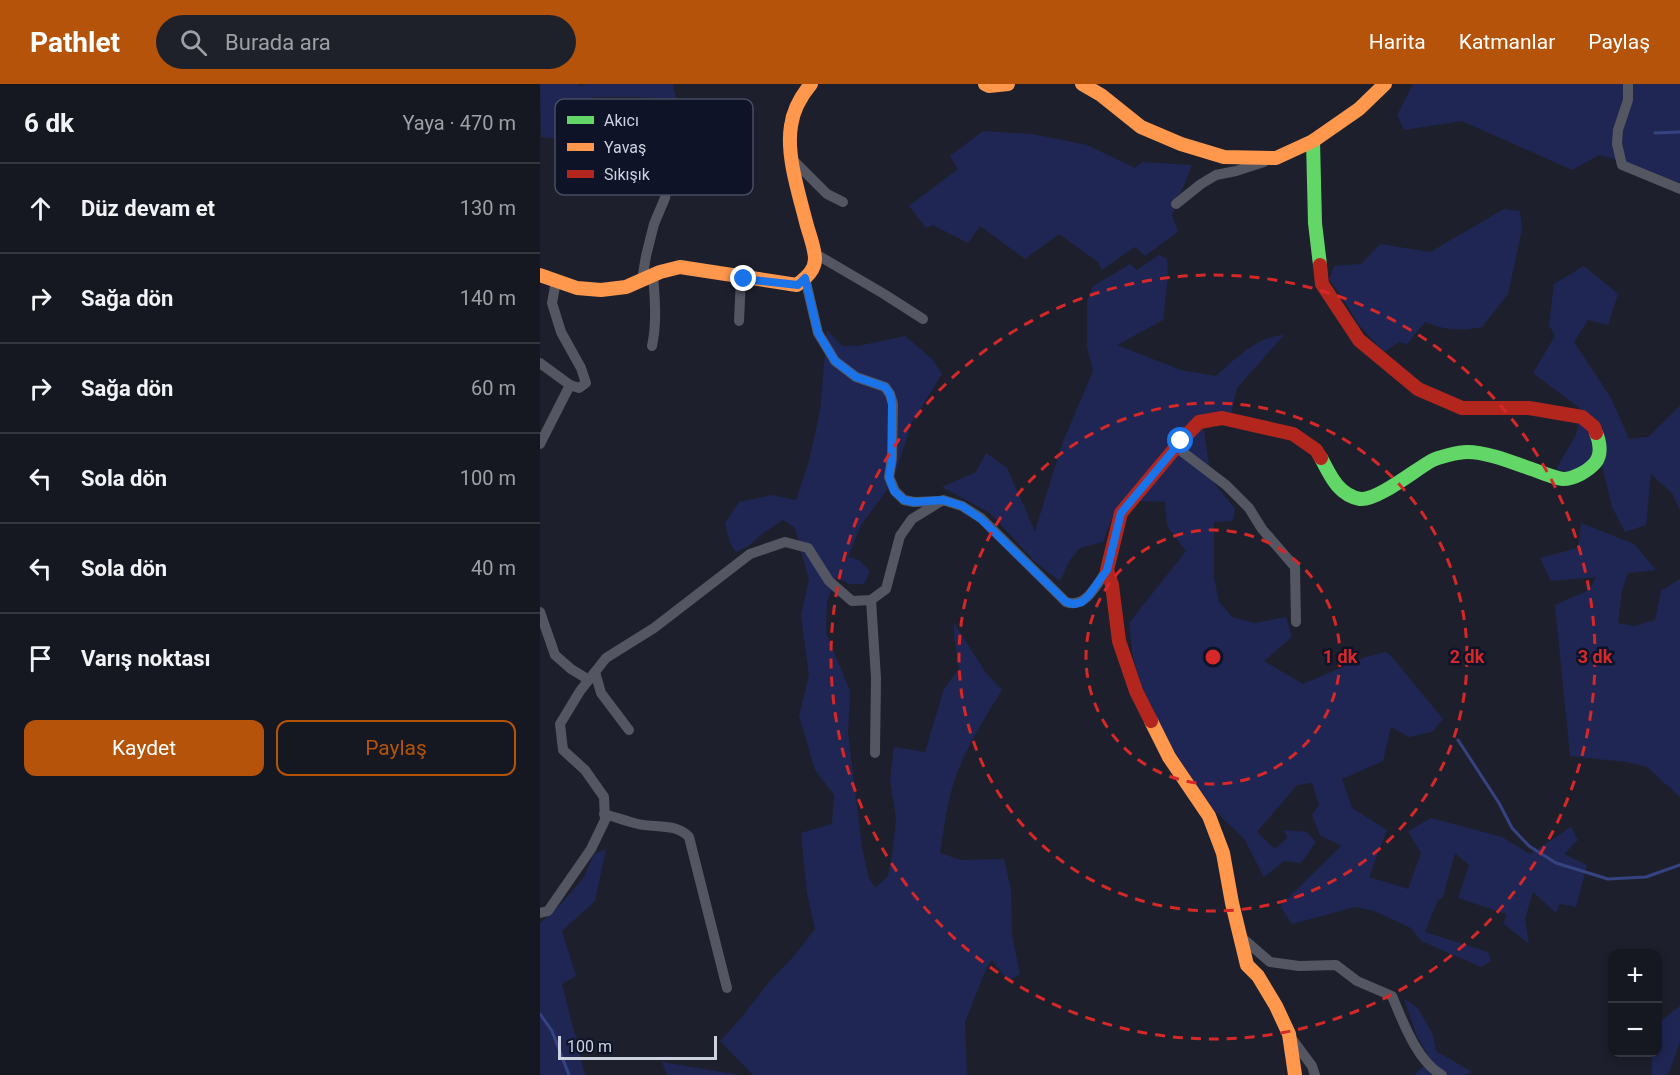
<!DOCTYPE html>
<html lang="tr">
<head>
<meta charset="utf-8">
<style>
	:root { --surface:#161821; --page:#1f212a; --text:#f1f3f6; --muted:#9ea0a5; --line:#35373f; --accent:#b45309 }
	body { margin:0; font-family:Roboto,sans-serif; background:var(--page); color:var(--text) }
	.controls { position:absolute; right:18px; bottom:18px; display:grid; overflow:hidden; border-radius:12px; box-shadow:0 3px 9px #0003 }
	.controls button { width:54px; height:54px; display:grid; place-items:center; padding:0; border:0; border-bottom:2px solid var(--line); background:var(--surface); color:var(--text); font:30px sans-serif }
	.scale { position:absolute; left:18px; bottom:15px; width:159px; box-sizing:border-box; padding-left:6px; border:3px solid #cdd2e1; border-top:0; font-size:16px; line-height:21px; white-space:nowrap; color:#cdd2e1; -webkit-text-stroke:4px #0e1328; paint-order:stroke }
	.stop { position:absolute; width:18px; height:18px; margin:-14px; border:4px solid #1a73e8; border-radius:50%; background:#fff }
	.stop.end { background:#1a73e8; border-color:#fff; box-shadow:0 2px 6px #0008 }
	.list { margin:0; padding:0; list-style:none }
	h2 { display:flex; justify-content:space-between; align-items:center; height:78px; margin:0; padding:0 24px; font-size:26px }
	h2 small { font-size:20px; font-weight:400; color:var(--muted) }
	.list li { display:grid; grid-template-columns:39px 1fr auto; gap:18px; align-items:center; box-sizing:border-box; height:90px; padding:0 24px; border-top:2px solid var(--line) }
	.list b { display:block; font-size:22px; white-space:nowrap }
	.list em { font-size:20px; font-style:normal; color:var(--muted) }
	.actions { display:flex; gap:12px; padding:18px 24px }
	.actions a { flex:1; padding:14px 0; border:2px solid var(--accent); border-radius:12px; text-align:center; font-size:21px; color:var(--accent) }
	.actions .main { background:var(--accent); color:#fff }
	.icon { flex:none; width:33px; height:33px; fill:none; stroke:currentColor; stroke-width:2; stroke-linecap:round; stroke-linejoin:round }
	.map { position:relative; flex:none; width:1140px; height:991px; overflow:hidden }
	header { display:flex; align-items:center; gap:36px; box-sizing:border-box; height:84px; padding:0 30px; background:var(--accent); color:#fff }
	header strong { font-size:28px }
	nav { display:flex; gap:33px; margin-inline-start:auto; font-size:21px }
	.search { width:420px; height:54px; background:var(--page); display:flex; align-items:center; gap:15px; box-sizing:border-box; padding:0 21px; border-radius:33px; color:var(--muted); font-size:22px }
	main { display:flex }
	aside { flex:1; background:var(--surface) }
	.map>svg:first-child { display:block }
</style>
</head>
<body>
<header>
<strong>Pathlet</strong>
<div class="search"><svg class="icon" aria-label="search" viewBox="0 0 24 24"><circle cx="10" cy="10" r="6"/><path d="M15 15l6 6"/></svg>Burada ara</div>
<nav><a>Harita</a><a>Katmanlar</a><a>Paylaş</a></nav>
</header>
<main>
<aside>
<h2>6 dk<small>Yaya · 470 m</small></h2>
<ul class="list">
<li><svg class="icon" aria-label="ahead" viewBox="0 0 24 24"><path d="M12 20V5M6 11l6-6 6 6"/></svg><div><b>Düz devam et</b></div><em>130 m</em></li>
<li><svg class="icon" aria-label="right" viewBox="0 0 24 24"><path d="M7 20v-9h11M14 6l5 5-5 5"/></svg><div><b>Sağa dön</b></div><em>140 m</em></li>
<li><svg class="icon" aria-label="right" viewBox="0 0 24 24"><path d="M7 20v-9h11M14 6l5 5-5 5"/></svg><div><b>Sağa dön</b></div><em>60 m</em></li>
<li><svg class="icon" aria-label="left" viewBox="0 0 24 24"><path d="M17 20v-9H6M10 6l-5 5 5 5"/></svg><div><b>Sola dön</b></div><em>100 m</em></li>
<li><svg class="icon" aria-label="left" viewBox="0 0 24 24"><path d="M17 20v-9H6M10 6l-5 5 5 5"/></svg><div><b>Sola dön</b></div><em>40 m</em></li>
<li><svg class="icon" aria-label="arrive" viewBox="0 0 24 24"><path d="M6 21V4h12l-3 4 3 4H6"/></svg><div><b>Varış noktası</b></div></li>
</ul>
<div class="actions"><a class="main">Kaydet</a><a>Paylaş</a></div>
</aside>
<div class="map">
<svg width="1140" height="991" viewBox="0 0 1140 991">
	<rect width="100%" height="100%" fill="#1d202c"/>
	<g fill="#1f2653">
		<polygon points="0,0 38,0 39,2 47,0 133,0 136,15 97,13 53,13 84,77 81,91 57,48 38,56 1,53"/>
		<polygon points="873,0 1140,0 1140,99 1092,80 1059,71 1032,86 922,37 864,46 857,31"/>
		<polygon points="443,47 492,50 547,61 595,84 602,78 652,81 632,131 638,148 605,172 595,163 562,186 558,178 519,150 485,175 440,142 428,159 393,141 386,144 369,122 418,85 410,72"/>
		<path d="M964,125L980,127L982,145L968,210L942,243C920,247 907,247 885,238L867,260L859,258L844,268L819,241L798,207L789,196L794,182L821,180L840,160L890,168Z"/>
		<path d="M619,171L627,175L628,192L623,236L577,261L641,286L676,292C695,275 717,252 744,251L697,304L691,330L662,332L671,395L695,425L693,437L674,438V494L679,518L692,533L714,539L746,533L752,553L724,577L763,600L826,573L846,568L852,573L903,635L892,648L869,653L851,643L843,677L802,695L812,724L847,746L829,793L868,805L881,769L868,747L891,734L962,753L990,770L1031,743L1038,756L1024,770L1047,781L1036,823L1020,820L1016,829L993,808L985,835L989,860L964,840L966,830L918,814L929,781L915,769L903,813L898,816L885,848L948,868L951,877L941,883L881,857L871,844L834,827L815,823L752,840L740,822L801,762L780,751L772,731L779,721L772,699L757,701L717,748L735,765L747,754L744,746L767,748L776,758L761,779L744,777L724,793L705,756L668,720L634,670L601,601L593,574L589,539L646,467L627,442L625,418L599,417L573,431L563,458L540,464L530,476L520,497L495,478L450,429L402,403L436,388L446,369L467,384L495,447L522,360L553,287L547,263V217L553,202L590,180L597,186Z"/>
		<polygon points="1044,182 1078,210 1068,241 1048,236 1034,258 1071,314 1089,355 1108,353 1140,322 1140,426 1132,409 1111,390 1106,441 1085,448 1072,423 1062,381 1028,388 1016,385 1036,351 1041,325 993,289 1015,252 1009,241 1014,200"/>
		<path d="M287,246L302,262H318L365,252L392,275L402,290L372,338L352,399L321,441L308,473L319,476L330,487L324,500H310L296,494L287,517L286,549L310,607L308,649L322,763L328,792L335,804L348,792L353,765L356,734L350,696L354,663L385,668L404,605L419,584L414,552V539L446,589L462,606C444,635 423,668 413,701C406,723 404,746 400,769L421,776L464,775L471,806L472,851L480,890L468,897L452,876L446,885L425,938L427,991H213L180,957L202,933L229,898L254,872L275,845L267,809L261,749L292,740L294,711L275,686L259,632L269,591L261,532L269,496L255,444L243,436L222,450L207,463L196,468L190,459L185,439L199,418L232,411L256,416L269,377L280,327Z"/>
		<polygon points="1041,439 1094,460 1116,486 1088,489 1082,506 1078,539 1094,542 1115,536 1121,507 1140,495 1140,713 1107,683 1086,678 1030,672 1015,521 1049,506 1056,493 1011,497 1000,474 1038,464"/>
		<polygon points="66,765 55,817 22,847 36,892 22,900 45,991 0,991 0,839 20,821 44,793 54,770"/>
		<polygon points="864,915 878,924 893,951 896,967 932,988 925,991 875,991 890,975 876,950"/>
		<polygon points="1140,922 1140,958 1128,991 1112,991 1112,969 1118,968 1118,939"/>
		<polygon points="122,978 200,991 127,991"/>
	</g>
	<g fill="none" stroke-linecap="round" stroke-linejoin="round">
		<g stroke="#364383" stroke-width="3">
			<polyline points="1115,49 1140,48"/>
			<polyline points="918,656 959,719 972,744 989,762 1016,779 1068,795 1106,793 1140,781"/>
			<polyline points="0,930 12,947 29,991"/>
		</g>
		<g stroke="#545762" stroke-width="10">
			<polyline points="1088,0 1088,16 1078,46 1077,60 1082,81 1140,105"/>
			<polyline points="254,77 287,110 303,118"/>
			<polyline points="636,120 661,100 676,91 696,87 724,78"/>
			<polyline points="274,169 344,210 383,235"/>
			<polyline points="265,194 278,249 295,277 316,293 345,303 350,310 353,320 352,374 349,393 355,407 364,416 374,418 400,417"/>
			<polyline points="102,196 106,172 114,140 125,114 130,86"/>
			<polyline points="199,237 201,194"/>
			<path d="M112,262C117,239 115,215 113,191"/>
			<polyline points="0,279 30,301 39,304 46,299 41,284 21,248 12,219 16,197"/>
			<polyline points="0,360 30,301"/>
			<polyline points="636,363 686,401 709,424 722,445 755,483 756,538"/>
			<polyline points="331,516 336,594 335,669"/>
			<polyline points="0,528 15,571 31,585 49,596"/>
			<polyline points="55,588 61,609 89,646"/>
			<path d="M64,730C75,733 86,737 98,740C115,744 136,739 149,753L187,904"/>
			<path d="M0,829L8,827L51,765L65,736L64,713L45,686L23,666L20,640L40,607L66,574L114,544L210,470L245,458L268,464L289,497L312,517L331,516L346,505L360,452L372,435L403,416L422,422L441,434L526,518C546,525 557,500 567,486"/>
			<path d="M700,852L730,878L759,882L796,881L817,897L852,912C863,938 877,977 902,991"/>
			<polyline points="752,955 772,982 775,991"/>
		</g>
		<g stroke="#63d668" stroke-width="14">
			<polyline points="773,57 775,139 780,181"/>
			<path d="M781,374C790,391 798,411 820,415C837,417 875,386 891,377C898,373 919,368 927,368C949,368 976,380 997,387C1005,390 1015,394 1023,395C1034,395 1048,387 1055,379C1062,371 1060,358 1056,349"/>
		</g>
		<g stroke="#ff974d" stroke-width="14">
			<polyline points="445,0 449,2 468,0"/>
			<polyline points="542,0 561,11 601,43 641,60 684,73 736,74 773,57 819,25 845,0"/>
			<path d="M0,191L37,204L61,206L86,203L120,188L140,183L257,201C265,194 275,187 275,175C275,164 269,150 266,138C259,110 246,71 251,42C253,26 261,12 271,0"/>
			<polyline points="611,637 629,673 669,732 683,769 692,819 707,881 718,892 736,922 749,950 755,991"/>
		</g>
		<g stroke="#b3261e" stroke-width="14">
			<polyline points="780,181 782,200 819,256 878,305 922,324 989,324 1042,333 1054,343 1056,349"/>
			<polyline points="611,637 596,607 579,557 572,501 567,486 581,429 641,357 659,338 682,334 753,350 776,366 781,374"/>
		</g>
	</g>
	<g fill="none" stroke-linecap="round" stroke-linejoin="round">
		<polyline stroke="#1a73e8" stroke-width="8" points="204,195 258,201 265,194 278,249 295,277 316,293 345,303 350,310 352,320 352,374 349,393 354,407 364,416 374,418 403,416 422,422 441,435 526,518 534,520 542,518 549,511 567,486 581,429 641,357"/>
	</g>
	<g fill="none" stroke="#d62828" stroke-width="3" stroke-dasharray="10 8">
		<circle cx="673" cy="573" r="127"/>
		<circle cx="673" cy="573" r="254"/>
		<circle cx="673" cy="573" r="382"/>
	</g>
	<rect x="15" y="15" width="198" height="96" rx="9" fill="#0e1328" stroke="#474c60" stroke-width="1.5"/>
	<rect x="27" y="32" width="27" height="8" fill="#63d668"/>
	<rect x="27" y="59" width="27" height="8" fill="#ff974d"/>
	<rect x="27" y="86" width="27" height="8" fill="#b3261e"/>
	<g font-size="16" fill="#cdd2e1">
		<text x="64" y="42">Akıcı</text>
		<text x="64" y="69">Yavaş</text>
		<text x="64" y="96">Sıkışık</text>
	</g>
	<circle cx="673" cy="573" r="9" fill="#d62828" stroke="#0e1328" stroke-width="3"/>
	<g font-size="18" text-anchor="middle" font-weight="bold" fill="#d62828" stroke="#0e1328" stroke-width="5" stroke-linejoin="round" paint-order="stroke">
		<text x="800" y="579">1 dk</text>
		<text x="927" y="579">2 dk</text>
		<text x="1055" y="579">3 dk</text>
	</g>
</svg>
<div class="controls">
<button>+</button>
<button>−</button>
</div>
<div class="scale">100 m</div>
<div class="stop" style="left:641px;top:357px"></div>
<div class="stop end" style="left:204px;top:195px"></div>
</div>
</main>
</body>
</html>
